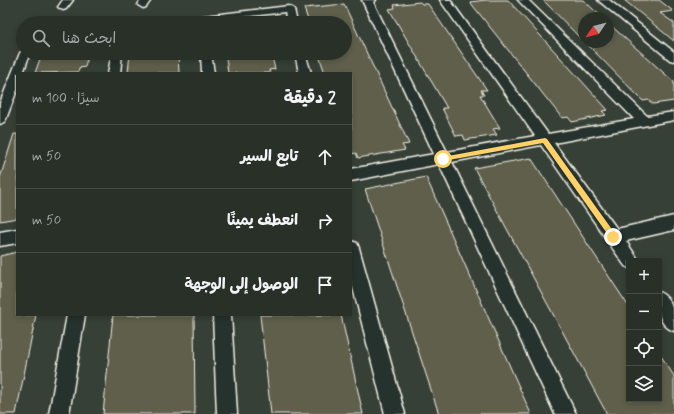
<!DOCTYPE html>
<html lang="ar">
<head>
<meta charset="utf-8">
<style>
	:root { --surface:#293028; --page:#313830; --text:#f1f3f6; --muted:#a5a9a8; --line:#454b45 }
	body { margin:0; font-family:Mynerve,"Playpen Sans Arabic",sans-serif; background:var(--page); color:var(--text); direction:rtl }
	.controls { position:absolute; right:12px; bottom:12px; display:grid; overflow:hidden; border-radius:0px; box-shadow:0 2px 6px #0003 }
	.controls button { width:36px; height:36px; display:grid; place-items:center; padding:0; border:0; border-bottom:1px solid var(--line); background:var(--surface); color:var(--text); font:20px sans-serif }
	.compass { position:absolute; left:578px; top:12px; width:36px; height:36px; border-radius:50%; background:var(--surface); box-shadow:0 2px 6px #0003; rotate:235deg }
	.stop { position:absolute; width:12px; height:12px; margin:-9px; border:3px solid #ffd166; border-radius:50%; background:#fff }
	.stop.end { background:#ffd166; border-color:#fff; box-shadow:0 1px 4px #0008 }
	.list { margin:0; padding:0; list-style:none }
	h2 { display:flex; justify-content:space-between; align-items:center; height:52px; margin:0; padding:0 16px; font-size:17px }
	h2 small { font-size:13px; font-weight:400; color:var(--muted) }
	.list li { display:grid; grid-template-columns:26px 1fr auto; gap:12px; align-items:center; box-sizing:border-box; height:64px; padding:0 16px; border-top:1px solid var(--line) }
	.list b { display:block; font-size:15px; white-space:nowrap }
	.list em { font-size:13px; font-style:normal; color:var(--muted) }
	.icon { flex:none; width:22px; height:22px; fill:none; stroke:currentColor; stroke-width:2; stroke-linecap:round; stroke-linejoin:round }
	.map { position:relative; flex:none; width:674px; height:414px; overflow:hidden; direction:ltr }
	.search { position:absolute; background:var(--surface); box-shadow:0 2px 6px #0003; left:16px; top:16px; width:336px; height:44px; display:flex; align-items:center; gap:10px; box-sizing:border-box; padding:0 14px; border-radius:22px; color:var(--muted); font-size:15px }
	.panel { position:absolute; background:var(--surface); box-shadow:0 2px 6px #0003; left:16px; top:72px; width:336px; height:244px; border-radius:0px; direction:rtl }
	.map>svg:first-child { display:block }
</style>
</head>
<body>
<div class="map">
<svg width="674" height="414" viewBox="0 0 674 414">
	<rect width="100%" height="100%" fill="#374036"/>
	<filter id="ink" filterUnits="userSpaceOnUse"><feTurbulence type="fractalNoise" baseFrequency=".025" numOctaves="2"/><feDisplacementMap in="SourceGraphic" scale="8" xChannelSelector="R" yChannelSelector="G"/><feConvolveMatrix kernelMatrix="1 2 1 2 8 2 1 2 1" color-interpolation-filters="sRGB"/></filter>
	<g filter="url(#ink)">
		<g fill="#605f4b" stroke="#f4f1e8">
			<polygon points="486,0 508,0 608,110 602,111 606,115 572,122 568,117 562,118 470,2"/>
			<polygon points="543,0 583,0 603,18 584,18 584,42"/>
			<polygon points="624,0 659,0 673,11 660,13 674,23 674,41"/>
			<polygon points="420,2 422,4 428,4 487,90 481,90 484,95 480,95 500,128 493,129 497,135 465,140 463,135 456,136 442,108 447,108 389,9 395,8 394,5"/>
			<polygon points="344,4 409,144 402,145 405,150 358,158 356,153 351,154 351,73 325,73 318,53 345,53 345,23 309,23 304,8"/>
			<polygon points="608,23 674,82 674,101 653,104 648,100 643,101 585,42 608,42"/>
			<polygon points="48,53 88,53 85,67 79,68 78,72 35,73 41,56 48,55"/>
			<polygon points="130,53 178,53 179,73 128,73"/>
			<polygon points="232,53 271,53 275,69 269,70 270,73 228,73 226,58 232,57"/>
			<polygon points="14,134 17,134 17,218 0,221 0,178"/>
			<polygon points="531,158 629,307 629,399 659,399 659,353 674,376 674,414 607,414 474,168"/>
			<polygon points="426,177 481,301 531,414 439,414 365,189"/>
			<polygon points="17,252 17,315 36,315 16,414 0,414 0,256"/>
			<polygon points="113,315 194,315 195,414 103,414"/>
			<polygon points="260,315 341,315 363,414 271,414"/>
		</g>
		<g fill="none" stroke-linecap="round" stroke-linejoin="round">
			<defs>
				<g id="street">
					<polygon points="63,0 73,0 66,9 63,10 58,7"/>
					<polygon points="141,0 151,0 146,7 143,8 138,5"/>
					<polygon points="362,0 376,0 373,2 447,152 535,136 440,0 450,0 548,134 634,119 518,0 528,0 647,116 674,112 674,120 554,143 617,229 674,216 674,230 626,241 639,261 629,261 629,268 625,266 541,145 452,162 576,414 555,414 439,164 351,181 351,169 434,154"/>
					<polygon points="598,0 609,0 674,52 674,61 670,60"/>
					<polygon points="289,6 294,9 297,23 287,23 285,12 209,21 209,23 199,23 200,17 204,16"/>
					<polygon points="23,50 23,53 30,53 23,73 17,73 17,90 6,119 4,122 0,124 0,103 20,53"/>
					<polygon points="112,53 122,53 120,73 108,73"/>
					<polygon points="201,53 211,53 214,73 202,73"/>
					<polygon points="295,53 305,53 311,73 299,73"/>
					<polygon points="17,229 17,243 0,246 0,232"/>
					<polygon points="351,241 357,243 359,248 405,414 385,414 351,280"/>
					<path d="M659,292C674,299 674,315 674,331C656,324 659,308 659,292Z"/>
					<polygon points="67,315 85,315 69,414 49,414"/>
					<polygon points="213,315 231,315 237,414 217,414"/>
				</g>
			</defs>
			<use href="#street" stroke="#f4f1e8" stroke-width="3"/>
			<use href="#street" fill="#26332d" fill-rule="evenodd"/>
		</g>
	</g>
	<polygon fill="#ffd166" points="545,138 547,139 616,235 616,239 611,239 543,143 443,161 440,159 443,157"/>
</svg>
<div class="controls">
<button>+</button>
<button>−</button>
<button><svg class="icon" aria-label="locate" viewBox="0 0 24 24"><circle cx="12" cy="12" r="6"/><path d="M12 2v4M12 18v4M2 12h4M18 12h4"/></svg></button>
<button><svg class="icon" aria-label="layers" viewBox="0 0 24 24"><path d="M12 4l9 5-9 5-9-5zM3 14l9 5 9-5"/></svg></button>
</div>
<svg class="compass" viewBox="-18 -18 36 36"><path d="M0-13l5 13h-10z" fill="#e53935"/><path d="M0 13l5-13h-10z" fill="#a5a9a8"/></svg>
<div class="stop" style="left:443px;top:159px"></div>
<div class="stop end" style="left:613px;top:237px"></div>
<div class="search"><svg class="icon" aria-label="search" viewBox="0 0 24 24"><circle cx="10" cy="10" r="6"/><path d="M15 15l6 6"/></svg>ابحث هنا</div>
<section class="panel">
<h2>2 دقيقة<small>سيرًا · 100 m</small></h2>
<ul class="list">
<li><svg class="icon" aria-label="ahead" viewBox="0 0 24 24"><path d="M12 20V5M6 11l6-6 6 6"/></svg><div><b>تابع السير</b></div><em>50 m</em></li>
<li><svg class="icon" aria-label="right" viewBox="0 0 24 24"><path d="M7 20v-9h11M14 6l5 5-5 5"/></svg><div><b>انعطف يمينًا</b></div><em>50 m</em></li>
<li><svg class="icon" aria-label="arrive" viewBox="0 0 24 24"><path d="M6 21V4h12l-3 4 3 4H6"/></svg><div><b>الوصول إلى الوجهة</b></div></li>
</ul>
</section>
</div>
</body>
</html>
